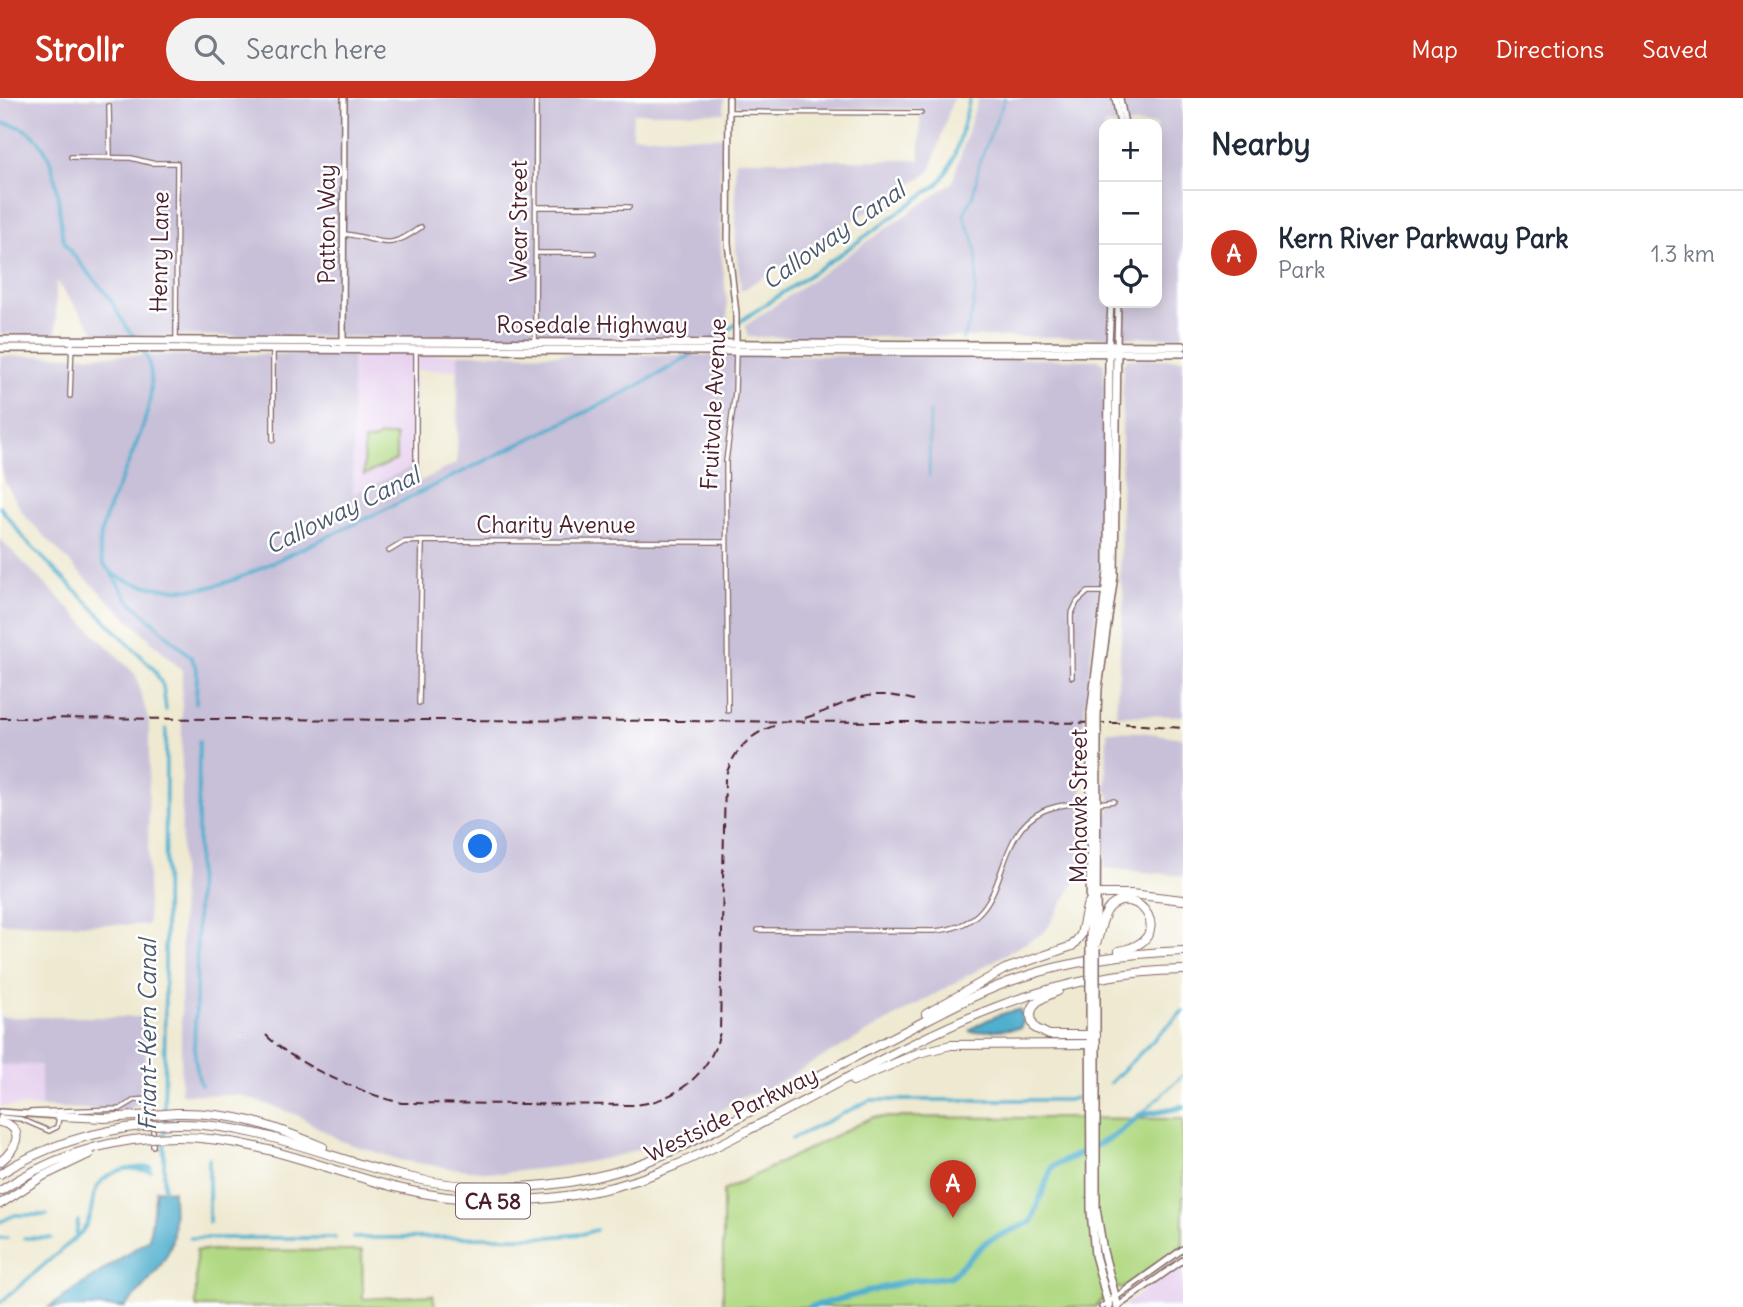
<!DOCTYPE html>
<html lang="en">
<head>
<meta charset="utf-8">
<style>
	:root { --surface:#fff; --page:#f2f2f3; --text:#1f2937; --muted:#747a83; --line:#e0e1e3; --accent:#c8321e }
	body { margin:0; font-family:Delius,sans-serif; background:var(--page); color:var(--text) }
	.controls { position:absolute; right:21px; top:21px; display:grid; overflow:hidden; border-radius:14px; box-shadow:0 4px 18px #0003 }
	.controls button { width:63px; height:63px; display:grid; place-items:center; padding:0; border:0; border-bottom:2px solid var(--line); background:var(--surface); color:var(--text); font:35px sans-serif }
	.you { position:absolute; left:481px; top:749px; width:24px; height:24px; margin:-18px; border:5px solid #fff; border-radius:50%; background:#1a73e8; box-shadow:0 0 0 10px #1a73e833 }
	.badge { display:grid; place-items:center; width:46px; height:46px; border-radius:50%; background:var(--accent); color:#fff; font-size:23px; font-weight:700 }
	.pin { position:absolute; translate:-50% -58px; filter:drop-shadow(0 2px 4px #0008) }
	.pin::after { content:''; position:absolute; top:37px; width:24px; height:21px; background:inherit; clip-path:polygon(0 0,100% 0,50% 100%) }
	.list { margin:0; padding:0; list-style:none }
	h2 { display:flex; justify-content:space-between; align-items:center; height:91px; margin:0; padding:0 28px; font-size:30px }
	h2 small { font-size:23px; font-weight:400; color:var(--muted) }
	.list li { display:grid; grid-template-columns:46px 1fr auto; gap:21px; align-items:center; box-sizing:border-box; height:126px; padding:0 28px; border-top:2px solid var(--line) }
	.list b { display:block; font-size:26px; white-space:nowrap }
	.list p { margin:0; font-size:23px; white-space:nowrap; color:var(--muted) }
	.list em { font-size:23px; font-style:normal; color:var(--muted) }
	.icon { flex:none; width:38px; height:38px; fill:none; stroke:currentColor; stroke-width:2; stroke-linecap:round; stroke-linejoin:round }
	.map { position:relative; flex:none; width:1183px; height:1209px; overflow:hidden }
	header { display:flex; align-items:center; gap:42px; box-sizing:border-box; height:98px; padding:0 35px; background:var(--accent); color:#fff }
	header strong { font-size:33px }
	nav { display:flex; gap:38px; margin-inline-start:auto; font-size:24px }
	.search { width:490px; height:63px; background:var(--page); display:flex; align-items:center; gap:18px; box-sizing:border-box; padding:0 24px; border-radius:38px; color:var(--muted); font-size:26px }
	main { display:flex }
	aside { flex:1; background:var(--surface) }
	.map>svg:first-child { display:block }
</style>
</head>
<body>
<header>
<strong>Strollr</strong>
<div class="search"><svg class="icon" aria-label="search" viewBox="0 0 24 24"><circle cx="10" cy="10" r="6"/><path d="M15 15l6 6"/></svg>Search here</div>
<nav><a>Map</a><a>Directions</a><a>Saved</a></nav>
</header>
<main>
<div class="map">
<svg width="1183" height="1209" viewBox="0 0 1183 1209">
	<rect width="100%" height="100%" fill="#fff"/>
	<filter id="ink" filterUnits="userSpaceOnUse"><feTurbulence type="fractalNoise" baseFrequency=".0143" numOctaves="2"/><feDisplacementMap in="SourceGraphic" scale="14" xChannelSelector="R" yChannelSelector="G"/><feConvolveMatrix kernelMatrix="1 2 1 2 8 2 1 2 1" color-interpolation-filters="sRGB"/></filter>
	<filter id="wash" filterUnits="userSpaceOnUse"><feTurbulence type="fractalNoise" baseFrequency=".00686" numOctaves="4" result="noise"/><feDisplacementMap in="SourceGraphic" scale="28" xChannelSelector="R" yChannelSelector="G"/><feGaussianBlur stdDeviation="1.57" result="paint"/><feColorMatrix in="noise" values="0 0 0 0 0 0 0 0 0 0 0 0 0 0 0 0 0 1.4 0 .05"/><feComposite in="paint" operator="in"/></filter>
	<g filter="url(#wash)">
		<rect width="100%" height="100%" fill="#eee9d0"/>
		<g fill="#e7d2ef">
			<polygon points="352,256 458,256 458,272 415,272 416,367 352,396"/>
			<polygon points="0,967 41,967 41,1009 0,1008"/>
			<polygon points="1183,1165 1183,1209 1125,1209 1126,1206"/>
		</g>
		<g fill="#c8bfd8" fill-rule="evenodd">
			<polygon points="0,0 724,0 724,15 633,15 632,38 724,39 724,63 720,63 721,153 727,204 728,238 722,241 97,237 56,183 56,237 0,236"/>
			<polygon points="735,0 953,0 930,74 741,193 736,152 735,62 920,62 920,11 740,10 735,5"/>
			<path d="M978,0H1183V239H748L745,228L952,85ZM1104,26H1157V205H1104Z"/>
			<polygon points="352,256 353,396 416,367 419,384 457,365 458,256 921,258 1100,262 1104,266 1104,440 1100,457 1100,480 1082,637 1082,772 1045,834 763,993 741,999 686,1036 625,1056 573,1067 502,1075 449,1070 400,1062 341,1043 297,1017 240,997 181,996 182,572 81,476 24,417 5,384 0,364 0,258"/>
			<polygon points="1128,261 1183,261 1183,618 1116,617 1124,499 1120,481 1123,266"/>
			<polygon points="0,441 136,577 149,625 148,827 0,825"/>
			<polygon points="1107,633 1141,634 1183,640 1183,778 1104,770 1105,716 1110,711 1110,698 1106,693"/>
			<polygon points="0,919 146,919 145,1003 124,1013 41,1009 41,967 0,967"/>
		</g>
		<g fill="#b1d983" stroke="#7e7c57" stroke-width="2">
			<polygon points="380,338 396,338 396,362 364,377 364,343 372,343"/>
			<polygon points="873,1019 1183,1021 1183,1147 1121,1191 1116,1189 1095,1209 723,1209 723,1093"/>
			<polygon points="196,1152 362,1153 363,1201 433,1197 435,1209 196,1209"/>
		</g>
		<g fill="#4fafce" stroke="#4c677c" stroke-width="2">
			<path d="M1020,912L1023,924L1020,930L971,934L970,932C983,923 1005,913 1020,912Z"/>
			<path d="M156,1092L173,1093C173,1108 175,1127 172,1142C167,1168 141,1189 125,1209H49L149,1141Z"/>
		</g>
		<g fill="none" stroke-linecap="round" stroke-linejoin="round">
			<g stroke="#4fafce" stroke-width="2">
				<path d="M962,242C975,221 981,164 973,140C970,131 964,125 964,115L973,98L980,63L1005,0"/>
				<polyline points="929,378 930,313"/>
				<polyline points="1140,1017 1183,977"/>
			</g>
			<g stroke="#4fafce" stroke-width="3.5">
				<path d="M0,25C58,28 57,92 62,136L65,145C77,164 94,180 108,198C115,208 120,220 127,230C135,241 146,252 149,266C166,327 85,421 102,462C113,490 177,494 203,490C231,486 256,472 282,460C318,443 355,426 392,408C442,384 493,359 544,334C595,310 646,286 693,255"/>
				<path d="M708,245L842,155L937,87C958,65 962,29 970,0"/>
				<polyline points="0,409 27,444 154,571 163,588 166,612"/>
				<polyline points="112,477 128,501 191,559 197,572 196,605"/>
				<path d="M199,643L196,911C194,937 192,962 201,987"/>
				<polyline points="1110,985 1183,913"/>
				<polyline points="792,1041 870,1002 1068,1002 1076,1000"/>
				<polyline points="132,1071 151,1073"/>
				<polyline points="164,1097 166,631"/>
				<polyline points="0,1124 15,1117 47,1117"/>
				<polyline points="209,1124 209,1060"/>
				<polyline points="76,1138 78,1123"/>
				<polyline points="0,1140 7,1140"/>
				<polyline points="24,1140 51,1140"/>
				<polyline points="190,1140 335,1140"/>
				<polyline points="353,1140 548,1139 582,1136 596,1132"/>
				<path d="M0,1205L82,1134C91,1122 91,1111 94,1097C101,1072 129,1069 151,1069"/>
			</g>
			<polyline stroke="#4fafce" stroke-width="6" points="810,1209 912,1182 950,1179 987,1143 1031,1124 1052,1069 1113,1039 1140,1017 1183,1009"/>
		</g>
	</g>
	<g filter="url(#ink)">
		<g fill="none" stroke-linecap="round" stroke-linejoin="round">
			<defs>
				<g id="street">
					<polyline points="109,8 110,60"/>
					<polyline points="729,14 921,15"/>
					<polyline points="71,59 131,60 151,65 177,65 176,243"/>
					<polyline points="537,109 629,109"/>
					<path d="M344,136C382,140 384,156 421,129"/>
					<polyline points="537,155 594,155"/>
					<polyline points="535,243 536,0"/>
					<polyline points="416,254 416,367"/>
					<polyline points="70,298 72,243"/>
					<polyline points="273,342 273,253"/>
					<polyline points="389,453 404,444 422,443 725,444"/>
					<polyline points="1072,579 1071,517 1077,504 1088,494 1106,494"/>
					<polyline points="419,605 422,443"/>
					<polyline points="728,613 726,363 735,294 736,253"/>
					<polyline points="1099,705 1114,703"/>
					<path d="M758,832L934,833C1018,827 985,741 1043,713C1058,706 1075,706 1091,705"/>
					<polyline points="29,1014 120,1011 135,1002 151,1001 153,1018"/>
					<polyline points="0,1019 21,1021 49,1033 57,1029 59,1020"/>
					<polyline points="153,1029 153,1048"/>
				</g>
				<g id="secondary">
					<polyline points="729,0 728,145 736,215 736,248"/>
					<polyline points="1115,0 1120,26"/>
					<polyline points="1120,0 1125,26"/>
					<polyline points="1109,246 1111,205"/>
					<polyline points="1117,247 1118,205"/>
					<polyline points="343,251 344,0"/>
					<polyline points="0,1014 59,1018"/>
					<polyline points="1102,1209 1183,1151"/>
					<polyline points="1117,1209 1183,1162"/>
				</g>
				<g id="primary">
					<polyline points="0,242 1183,248"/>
					<polyline points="0,250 1183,255"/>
					<polyline points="1091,616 1108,473 1109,250"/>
					<polyline points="1097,616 1098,590 1114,477 1117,251"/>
					<polyline points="1096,839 1097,634"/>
					<polyline points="1090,852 1091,634"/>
					<polyline points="1096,887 1096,1110 1103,1153 1118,1209"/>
					<polyline points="1090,888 1091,1113 1095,1157 1109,1209"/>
				</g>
				<g id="highway">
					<path d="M1096,845C1101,834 1101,818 1110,809C1137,784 1181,841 1119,853"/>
					<path d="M1058,893C1040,900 1023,908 1035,930L1049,937H1096"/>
					<polyline points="926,916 1005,871 1072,848 1081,837 1087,808 1094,796 1131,796 1183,802"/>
					<polyline points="853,983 919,955 951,947 1096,946"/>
					<path d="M176,1015C235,1014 270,1027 323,1049"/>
					<polyline points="59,1018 104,1020 152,1017"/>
					<path d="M0,1024C28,1030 15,1052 0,1064"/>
					<path d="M177,1026C255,1025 325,1059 399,1077C463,1093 531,1093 595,1079C656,1066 707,1036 762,1007C812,981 863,955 913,929C948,911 983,892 1020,880C1073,862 1128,855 1183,853"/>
					<path d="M176,1039C253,1039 321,1070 394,1089C462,1106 531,1107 600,1092C658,1080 709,1052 762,1025C902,953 1019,874 1183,872"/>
					<path d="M0,1076C45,1047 98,1032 151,1027"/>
					<path d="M0,1093C45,1063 97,1044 151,1040"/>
					<polyline points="0,1106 43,1078 89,1056"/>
				</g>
			</defs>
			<use href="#street" stroke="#836665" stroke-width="6"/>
			<use href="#secondary" stroke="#836665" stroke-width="8"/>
			<use href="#primary" stroke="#836665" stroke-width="10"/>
			<use href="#highway" stroke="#836665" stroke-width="10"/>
			<use href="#street" stroke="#fff" stroke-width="3.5"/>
			<use href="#secondary" stroke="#fff" stroke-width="5"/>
			<use href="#primary" stroke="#fff" stroke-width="7"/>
			<use href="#highway" stroke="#fff" stroke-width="8"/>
			<g stroke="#4a1f2b" stroke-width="2" stroke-dasharray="10 5" stroke-linecap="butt">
				<polyline points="0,620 1119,625 1183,630"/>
				<path d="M805,620C852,606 860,588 914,602"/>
				<path d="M266,937C292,965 365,997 402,1005L635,1007C677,1003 711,974 720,934L725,680C733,653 750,635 777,627"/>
			</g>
			<defs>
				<g id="primary-bridge">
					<polyline points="1091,634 1091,616"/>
					<polyline points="1097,634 1097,616"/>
					<polyline points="1096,887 1096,851"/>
					<polyline points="1090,888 1090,852"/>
				</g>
				<g id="highway-bridge">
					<polyline points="152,1017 176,1015"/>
					<polyline points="151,1027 177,1026"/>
					<polyline points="151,1040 176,1039"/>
				</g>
			</defs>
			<use href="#primary-bridge" stroke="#836665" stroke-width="10" stroke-linecap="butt"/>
			<use href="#highway-bridge" stroke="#836665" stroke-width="10" stroke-linecap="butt"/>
			<use href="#primary-bridge" stroke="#fff" stroke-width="7"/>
			<use href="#highway-bridge" stroke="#fff" stroke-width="8"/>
		</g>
	</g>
	<g text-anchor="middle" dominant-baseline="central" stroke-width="5" stroke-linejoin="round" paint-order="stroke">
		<rect fill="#fff" stroke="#80626b" stroke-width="2" x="456" y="1085.5" width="74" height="35" rx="5"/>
		<g font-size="21" font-weight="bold" fill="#4a1f2b">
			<text x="493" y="1103">CA 58</text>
		</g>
		<g font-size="23" fill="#4a1f2b" stroke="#fff">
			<text transform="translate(518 123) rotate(-90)">Wear Street</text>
			<text transform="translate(326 126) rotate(-90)">Patton Way</text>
			<text transform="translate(159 154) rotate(-89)">Henry Lane</text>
			<text x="592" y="226">Rosedale Highway</text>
			<text transform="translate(713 306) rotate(-87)">Fruitvale Avenue</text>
			<text x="556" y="426">Charity Avenue</text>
			<text transform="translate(1078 708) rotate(-90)">Mohawk Street</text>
			<text transform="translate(731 1016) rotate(-26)">Westside Parkway</text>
		</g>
		<g font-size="24" font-style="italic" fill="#4c596c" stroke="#fff">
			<text transform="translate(833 137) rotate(-35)">Calloway Canal</text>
			<text transform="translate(342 412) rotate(-26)">Calloway Canal</text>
			<text transform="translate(147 937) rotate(-90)">Friant-Kern Canal</text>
		</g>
	</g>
</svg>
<div class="controls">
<button>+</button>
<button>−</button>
<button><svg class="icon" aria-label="locate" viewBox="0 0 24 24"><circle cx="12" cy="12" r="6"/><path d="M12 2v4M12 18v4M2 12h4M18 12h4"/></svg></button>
</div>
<div class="you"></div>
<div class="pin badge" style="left:953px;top:1120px">A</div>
</div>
<aside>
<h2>Nearby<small></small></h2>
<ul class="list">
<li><span class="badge">A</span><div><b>Kern River Parkway Park</b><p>Park</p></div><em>1.3 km</em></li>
</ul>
</aside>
</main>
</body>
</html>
